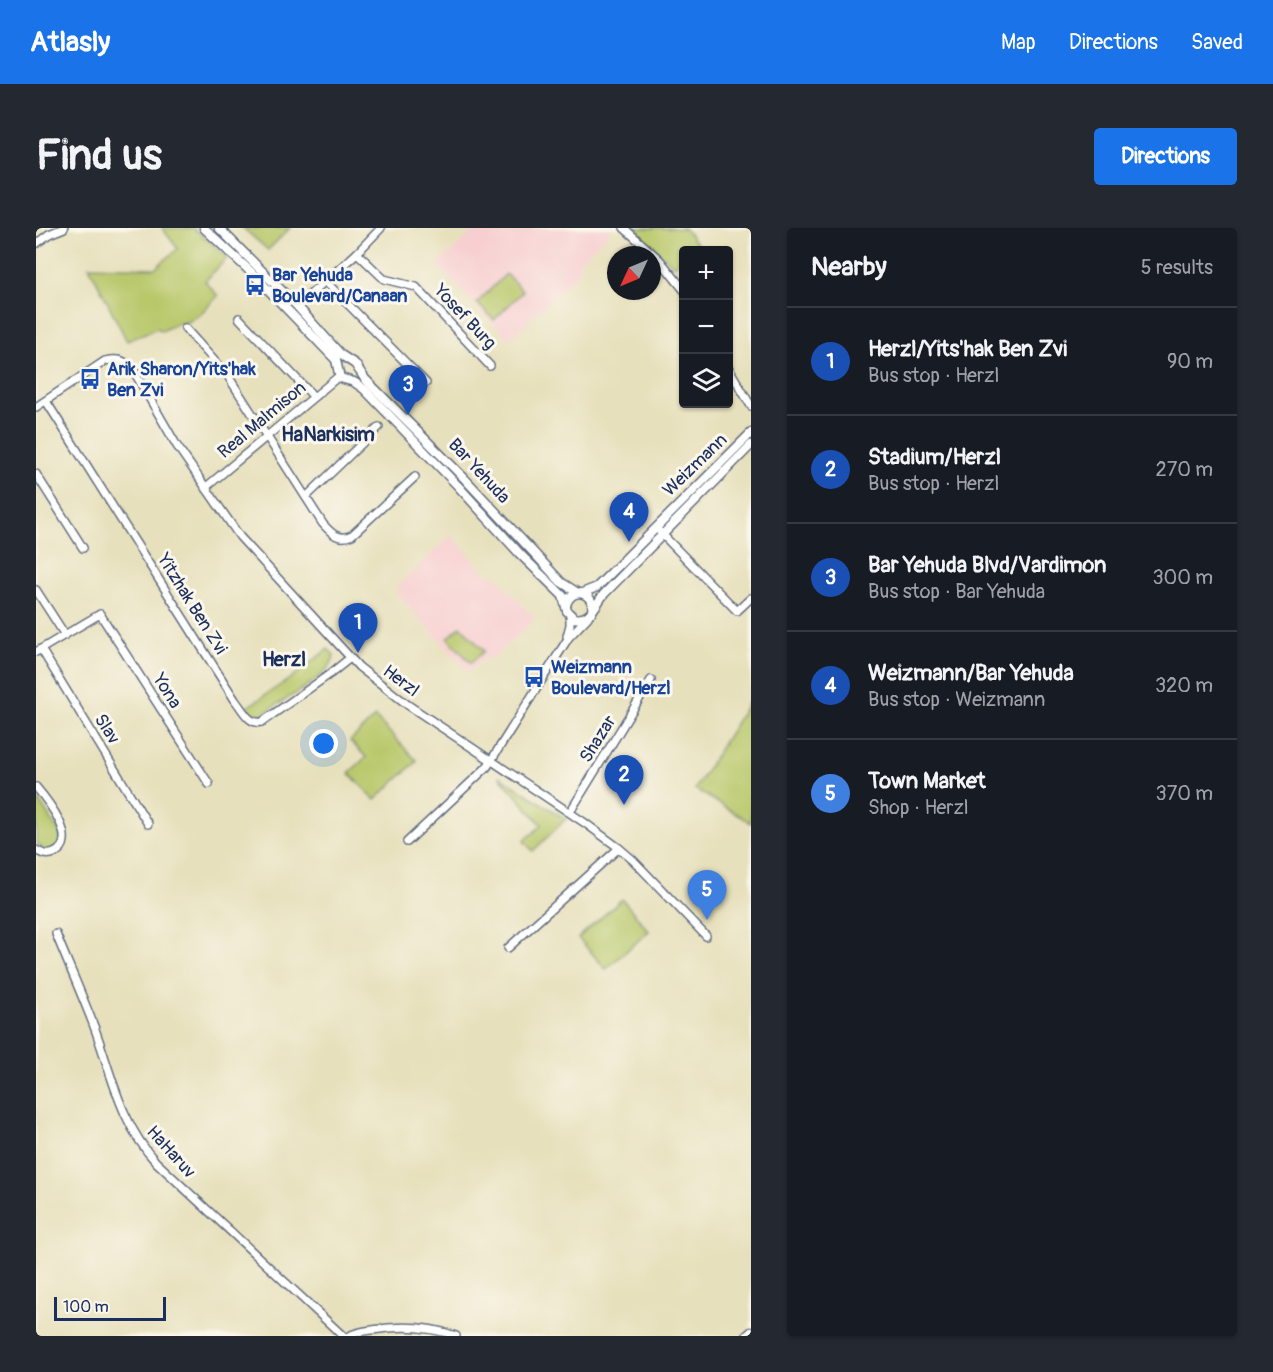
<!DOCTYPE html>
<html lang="en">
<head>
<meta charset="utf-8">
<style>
	:root { --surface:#171b24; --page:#242831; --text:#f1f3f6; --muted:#9ea1a6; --line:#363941; --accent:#1a73e8 }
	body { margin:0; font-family:Pangolin,sans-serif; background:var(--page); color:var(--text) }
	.controls { position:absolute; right:18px; top:18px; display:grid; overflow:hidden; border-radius:6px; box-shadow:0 2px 4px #0004 }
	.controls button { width:54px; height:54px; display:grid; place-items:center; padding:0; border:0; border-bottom:2px solid var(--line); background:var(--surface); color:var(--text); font:30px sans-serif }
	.compass { position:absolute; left:571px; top:18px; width:54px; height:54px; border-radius:50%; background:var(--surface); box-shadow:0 2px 4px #0004; rotate:226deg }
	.scale { position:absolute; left:18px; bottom:15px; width:112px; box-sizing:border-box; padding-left:6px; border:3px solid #1b2f5e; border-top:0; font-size:16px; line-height:21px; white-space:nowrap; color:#1b2f5e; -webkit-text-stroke:4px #fbf7ec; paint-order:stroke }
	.you { position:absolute; left:288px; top:516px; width:21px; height:21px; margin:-15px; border:4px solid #fff; border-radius:50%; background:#1a73e8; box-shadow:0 0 0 9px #1a73e833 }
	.badge { display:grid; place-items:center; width:39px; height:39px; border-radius:50%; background:var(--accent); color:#fff; font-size:20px; font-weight:700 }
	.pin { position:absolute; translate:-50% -50px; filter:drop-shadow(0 2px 3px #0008) }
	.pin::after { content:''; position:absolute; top:32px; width:21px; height:18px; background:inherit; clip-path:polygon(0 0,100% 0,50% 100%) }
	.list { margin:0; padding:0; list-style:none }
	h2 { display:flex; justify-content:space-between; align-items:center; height:78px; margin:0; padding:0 24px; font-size:26px }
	h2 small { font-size:20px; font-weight:400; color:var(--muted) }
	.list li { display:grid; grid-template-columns:39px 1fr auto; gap:18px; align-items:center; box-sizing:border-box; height:108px; padding:0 24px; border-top:2px solid var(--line) }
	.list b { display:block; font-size:22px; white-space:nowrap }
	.list p { margin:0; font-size:20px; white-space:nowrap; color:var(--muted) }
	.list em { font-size:20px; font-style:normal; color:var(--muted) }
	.icon { flex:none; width:33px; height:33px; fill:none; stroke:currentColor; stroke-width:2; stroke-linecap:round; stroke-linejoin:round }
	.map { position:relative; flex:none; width:715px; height:1108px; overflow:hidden; border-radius:6px }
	header { display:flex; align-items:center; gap:36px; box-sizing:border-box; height:84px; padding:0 30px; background:var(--accent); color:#fff }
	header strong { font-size:28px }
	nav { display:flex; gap:33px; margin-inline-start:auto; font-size:21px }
	.intro { display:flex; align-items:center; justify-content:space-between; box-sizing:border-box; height:144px; padding:0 36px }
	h1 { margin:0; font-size:42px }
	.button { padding:15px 27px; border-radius:6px; background:var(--accent); color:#fff; font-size:21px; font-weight:700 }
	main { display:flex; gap:36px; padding:0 36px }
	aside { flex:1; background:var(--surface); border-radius:6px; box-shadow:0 2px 4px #0004 }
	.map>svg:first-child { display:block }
</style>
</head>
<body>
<header>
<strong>Atlasly</strong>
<nav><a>Map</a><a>Directions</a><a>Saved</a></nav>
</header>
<div class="intro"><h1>Find us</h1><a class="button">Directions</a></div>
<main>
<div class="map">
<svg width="715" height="1108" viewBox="0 0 715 1108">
	<rect width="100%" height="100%" fill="#fbf7ec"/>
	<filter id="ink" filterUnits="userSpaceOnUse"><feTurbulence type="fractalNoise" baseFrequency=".0167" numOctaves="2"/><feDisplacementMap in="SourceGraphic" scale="12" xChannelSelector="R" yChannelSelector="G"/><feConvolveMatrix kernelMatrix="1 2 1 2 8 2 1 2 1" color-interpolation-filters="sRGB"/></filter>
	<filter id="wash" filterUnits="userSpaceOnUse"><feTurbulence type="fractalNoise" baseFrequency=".008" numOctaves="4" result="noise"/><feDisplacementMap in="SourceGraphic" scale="24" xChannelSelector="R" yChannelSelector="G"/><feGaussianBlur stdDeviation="1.35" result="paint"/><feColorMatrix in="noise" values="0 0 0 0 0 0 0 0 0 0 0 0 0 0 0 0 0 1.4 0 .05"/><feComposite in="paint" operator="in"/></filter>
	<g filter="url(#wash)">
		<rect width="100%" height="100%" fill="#e7e0bc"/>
		<g fill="#f7cfd0">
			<polygon points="440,0 577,0 541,37 545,42 473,112 401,37"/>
			<polygon points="415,307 452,348 457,345 499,391 454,433 450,429 433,444 359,364 364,356"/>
		</g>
		<g fill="#b8c769" stroke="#6a7b64" stroke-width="1.5">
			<polygon points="126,0 157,0 192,29 169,53 182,68 163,87 151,94 139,96 126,103 121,100 91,113 53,38 119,40 142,21"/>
			<polygon points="207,0 254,0 232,22"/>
			<polygon points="597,0 648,0 661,16 654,22 648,22 647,29 638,38"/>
			<polygon points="470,46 487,63 458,92 441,75"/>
			<polygon points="425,398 448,423 435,435 412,410"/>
			<path d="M292,421L298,427C296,449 242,475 224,487C217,489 214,485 210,480L255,450Z"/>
			<polygon points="715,470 715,595 659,561"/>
			<polygon points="339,489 381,533 339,572 313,545 330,529 314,513"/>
			<polygon points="463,548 530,591 497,623 488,613 506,597"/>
			<path d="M0,568L23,604L25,611C22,619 16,623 8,623L0,614Z"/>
			<polygon points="586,671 613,703 570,741 542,710"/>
		</g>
	</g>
	<g filter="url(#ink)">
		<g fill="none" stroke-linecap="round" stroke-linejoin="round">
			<defs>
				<g id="minor">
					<polyline points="588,0 623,31 648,62"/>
					<polyline points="0,16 13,6 28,0"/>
					<polyline points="321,25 348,51 380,59 454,138"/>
					<polyline points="290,54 390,155"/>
					<polyline points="261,78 321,25 345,0"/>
					<polyline points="203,90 277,168"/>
					<path d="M149,100L192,148L287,296C296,306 303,313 316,307L379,249"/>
					<polyline points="692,139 715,178"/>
					<path d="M10,173L199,472C207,482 213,497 226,494L294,446L314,430"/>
					<path d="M0,179L69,133C81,130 88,132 96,140L141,218L204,309L323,439L372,477L549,595L583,620L597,632L670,708"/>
					<polyline points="0,246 47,320"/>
					<polyline points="169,260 303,148"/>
					<polyline points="270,269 343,199"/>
					<polyline points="624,304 701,383 715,370"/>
					<polyline points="0,362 29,407"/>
					<polyline points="531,408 534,397 534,387"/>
					<polyline points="5,421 112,596"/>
					<polyline points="0,424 64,386 173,556"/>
					<path d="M0,559C11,572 45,614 18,625C12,628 6,626 0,622"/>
					<polyline points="534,584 615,452"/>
					<polyline points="371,614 451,539 533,409 552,389"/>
					<path d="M20,706C33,738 47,769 59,801C76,848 85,896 120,934L307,1108"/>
					<polyline points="472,720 583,620"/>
					<path d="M313,1108C320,1104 328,1103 336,1102C366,1097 392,1098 420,1108"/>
				</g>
				<g id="tertiary">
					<path d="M168,0L216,45L300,132L304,150L318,154L328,161L422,258L484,326L527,368L531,383L538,390C554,394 559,377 568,366L715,217"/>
					<polyline points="183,0 261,78 305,127 319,136 329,151 429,251 525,354 542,365"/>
					<polyline points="546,365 561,359 715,205"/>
					<path d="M530,378C534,358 560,363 556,384"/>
					<polyline points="711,1108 715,1104"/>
				</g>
			</defs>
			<use href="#minor" stroke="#626d7f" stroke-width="10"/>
			<use href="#tertiary" stroke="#626d7f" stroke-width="11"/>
			<use href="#minor" stroke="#fff" stroke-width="7"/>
			<use href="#tertiary" stroke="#fff" stroke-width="8"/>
		</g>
	</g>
	<defs>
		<symbol id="bus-bare" viewBox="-9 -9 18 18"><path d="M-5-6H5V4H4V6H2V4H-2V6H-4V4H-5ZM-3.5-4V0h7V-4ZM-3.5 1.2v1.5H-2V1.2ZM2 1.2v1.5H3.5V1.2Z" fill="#1a4fb4" stroke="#fbf7ec" stroke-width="2.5" paint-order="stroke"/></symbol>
	</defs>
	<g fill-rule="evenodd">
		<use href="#bus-bare" x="204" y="42" width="30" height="30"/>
		<use href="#bus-bare" x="39" y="136" width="30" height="30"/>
		<use href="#bus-bare" x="483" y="434" width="30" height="30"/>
	</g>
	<g text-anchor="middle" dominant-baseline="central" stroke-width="6" stroke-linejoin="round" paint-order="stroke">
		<g font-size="18" font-weight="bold" fill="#164399" stroke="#fbf7ec" text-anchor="start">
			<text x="236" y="47">Bar Yehuda<tspan x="236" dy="21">Boulevard/Canaan</tspan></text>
			<text x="71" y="141">Arik Sharon/Yits'hak<tspan x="71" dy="21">Ben Zvi</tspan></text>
			<text x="515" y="439">Weizmann<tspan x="515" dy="21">Boulevard/Herzl</tspan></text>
		</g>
		<g font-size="18" fill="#1b2f5e" stroke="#fbf7ec">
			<text transform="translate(429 89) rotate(47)">Yosef Burg</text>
			<text transform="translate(226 192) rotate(-40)">Real Malmison</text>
			<text transform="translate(659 237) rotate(-44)">Weizmann</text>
			<text transform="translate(443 243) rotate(47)">Bar Yehuda</text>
			<text transform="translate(156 376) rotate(58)">Yitzhak Ben Zvi</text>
			<text transform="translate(365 453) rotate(37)">Herzl</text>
			<text transform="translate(131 463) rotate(58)">Yona</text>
			<text transform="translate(71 501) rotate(58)">Slav</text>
			<text transform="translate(562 511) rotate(-58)">Shazar</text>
			<text transform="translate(135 924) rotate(48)">HaHaruv</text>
		</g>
		<g font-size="20" font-weight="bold" fill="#1b2f5e" stroke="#fbf7ec">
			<text x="292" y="206">HaNarkisim</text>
			<text x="248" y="431">Herzl</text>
		</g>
	</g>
</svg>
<div class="controls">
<button>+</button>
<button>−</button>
<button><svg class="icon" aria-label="layers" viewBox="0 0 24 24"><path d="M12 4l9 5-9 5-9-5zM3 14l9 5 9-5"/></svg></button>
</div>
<svg class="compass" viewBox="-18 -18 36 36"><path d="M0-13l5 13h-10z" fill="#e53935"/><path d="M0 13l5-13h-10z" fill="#9ea1a6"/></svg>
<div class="scale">100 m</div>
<div class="you"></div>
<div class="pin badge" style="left:322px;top:425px;background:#1a4fb4">1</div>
<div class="pin badge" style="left:588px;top:577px;background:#1a4fb4">2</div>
<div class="pin badge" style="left:372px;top:187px;background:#1a4fb4">3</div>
<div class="pin badge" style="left:593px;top:314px;background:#1a4fb4">4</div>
<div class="pin badge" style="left:671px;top:692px;background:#3f7fe0">5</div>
</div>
<aside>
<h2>Nearby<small>5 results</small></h2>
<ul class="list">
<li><span class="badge" style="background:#1a4fb4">1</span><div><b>Herzl/Yits'hak Ben Zvi</b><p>Bus stop · Herzl</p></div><em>90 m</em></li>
<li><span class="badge" style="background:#1a4fb4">2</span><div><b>Stadium/Herzl</b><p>Bus stop · Herzl</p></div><em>270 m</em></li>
<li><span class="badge" style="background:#1a4fb4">3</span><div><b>Bar Yehuda Blvd/Vardimon</b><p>Bus stop · Bar Yehuda</p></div><em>300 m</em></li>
<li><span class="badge" style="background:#1a4fb4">4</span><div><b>Weizmann/Bar Yehuda</b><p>Bus stop · Weizmann</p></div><em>320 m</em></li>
<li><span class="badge" style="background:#3f7fe0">5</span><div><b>Town Market</b><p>Shop · Herzl</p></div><em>370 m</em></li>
</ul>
</aside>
</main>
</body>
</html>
